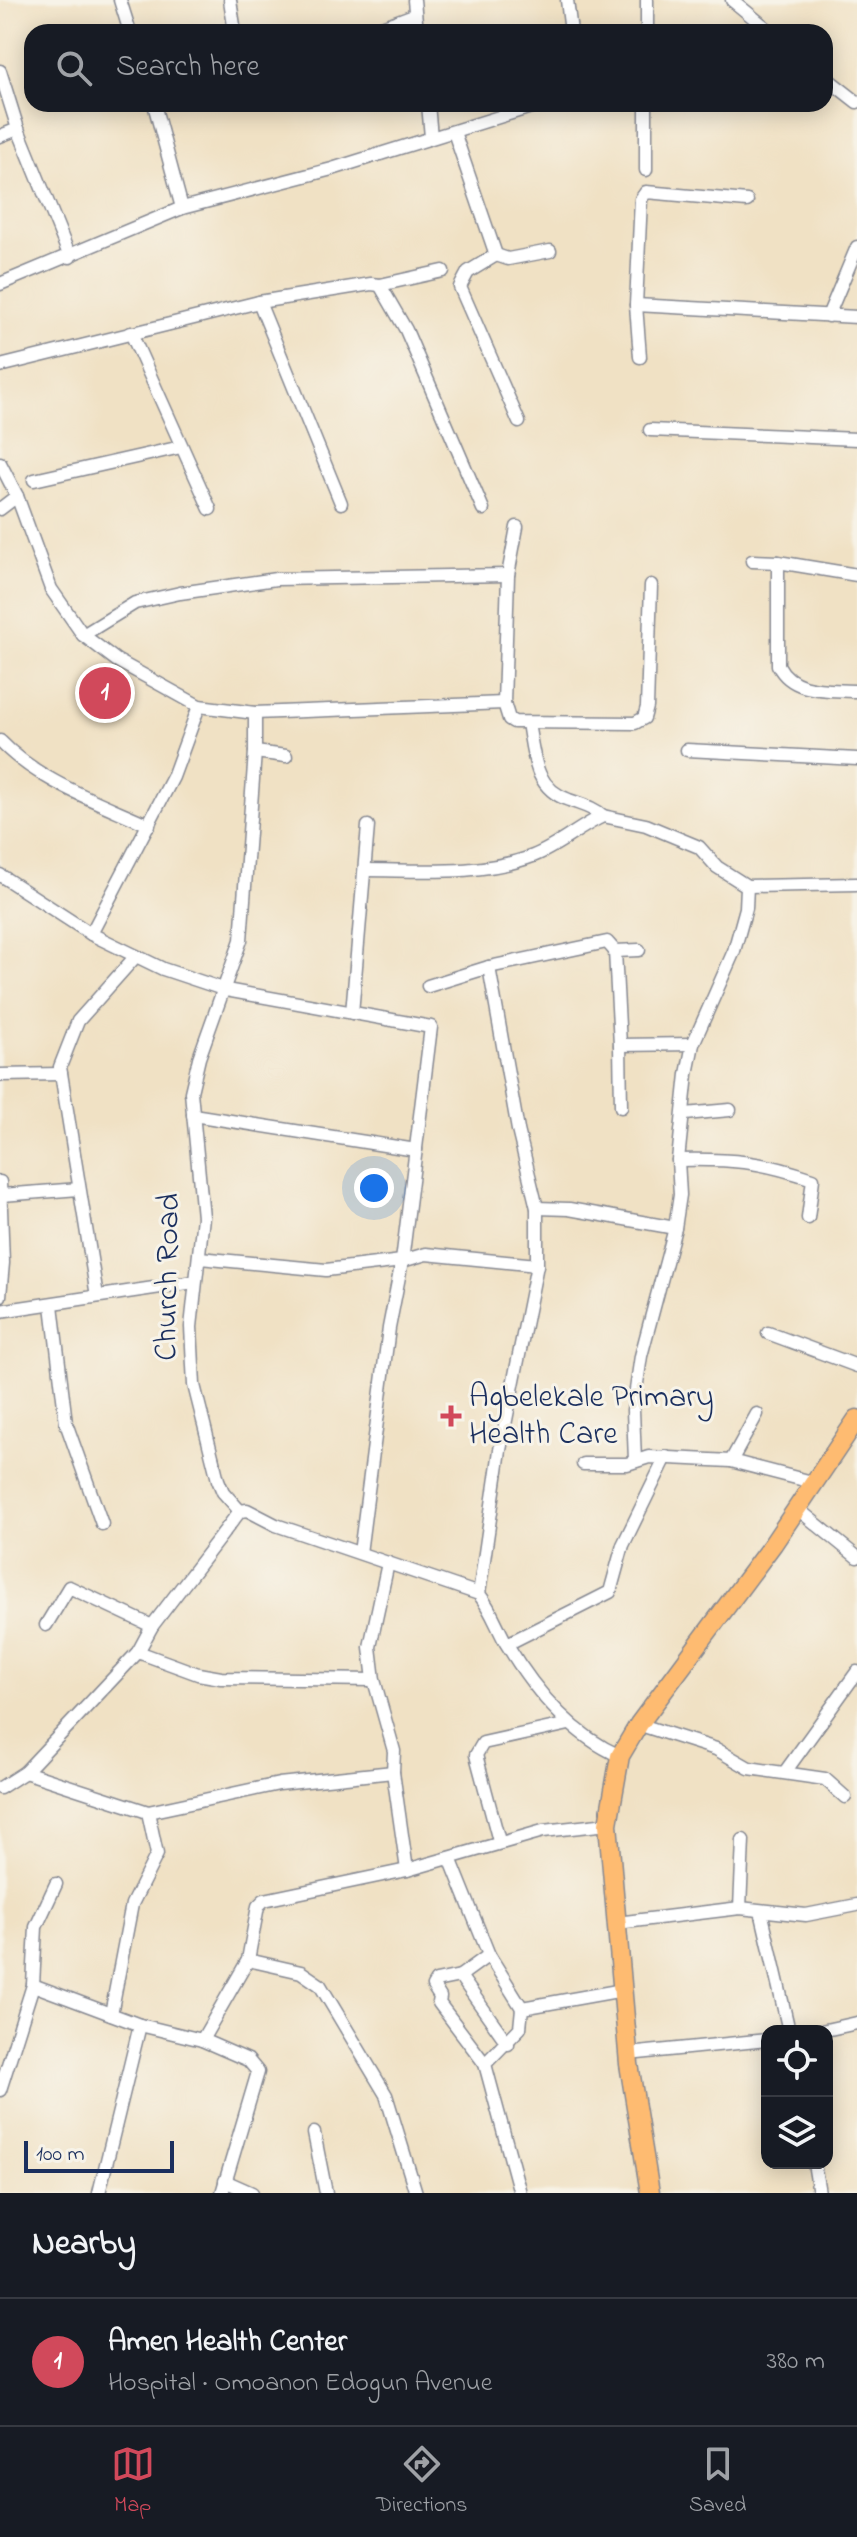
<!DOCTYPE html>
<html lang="en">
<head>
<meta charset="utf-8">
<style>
	:root { --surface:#171b24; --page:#20242c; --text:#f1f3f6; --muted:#9ea1a6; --line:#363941; --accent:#d1495b }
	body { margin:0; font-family:"Indie Flower",sans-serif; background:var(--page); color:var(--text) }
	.controls { position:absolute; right:24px; bottom:24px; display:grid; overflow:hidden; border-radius:16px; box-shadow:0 4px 20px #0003 }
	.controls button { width:72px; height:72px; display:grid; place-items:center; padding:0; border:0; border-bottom:2px solid var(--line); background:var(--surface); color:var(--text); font:40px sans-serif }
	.scale { position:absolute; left:24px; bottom:20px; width:150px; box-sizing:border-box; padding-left:8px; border:4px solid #1b2f5e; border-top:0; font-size:22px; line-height:28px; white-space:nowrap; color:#1b2f5e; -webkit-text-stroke:6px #f7f3e8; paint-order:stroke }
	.you { position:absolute; left:374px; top:1188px; width:28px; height:28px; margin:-20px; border:6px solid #fff; border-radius:50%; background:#1a73e8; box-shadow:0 0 0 12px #1a73e833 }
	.badge { display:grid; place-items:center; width:52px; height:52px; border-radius:50%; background:var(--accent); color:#fff; font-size:26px; font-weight:700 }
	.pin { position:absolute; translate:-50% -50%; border:4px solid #fff; box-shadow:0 2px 8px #0006 }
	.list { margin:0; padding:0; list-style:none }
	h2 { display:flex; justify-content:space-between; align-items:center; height:104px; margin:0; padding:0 32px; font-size:34px }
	h2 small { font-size:26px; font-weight:400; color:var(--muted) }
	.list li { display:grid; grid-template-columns:52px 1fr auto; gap:24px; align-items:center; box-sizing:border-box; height:128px; padding:0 32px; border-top:2px solid var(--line) }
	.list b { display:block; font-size:30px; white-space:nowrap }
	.list p { margin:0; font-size:26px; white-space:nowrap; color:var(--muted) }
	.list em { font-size:26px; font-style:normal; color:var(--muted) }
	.icon { flex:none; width:44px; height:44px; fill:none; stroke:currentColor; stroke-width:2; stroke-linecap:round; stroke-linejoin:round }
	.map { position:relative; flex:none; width:857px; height:2193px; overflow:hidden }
	.search { position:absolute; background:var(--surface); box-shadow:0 4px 20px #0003; left:24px; right:24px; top:24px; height:88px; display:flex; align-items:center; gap:20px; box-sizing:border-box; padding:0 28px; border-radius:24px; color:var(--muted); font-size:30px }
	.sheet { height:232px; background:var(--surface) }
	nav { display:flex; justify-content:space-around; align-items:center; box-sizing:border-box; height:112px; border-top:2px solid var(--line); background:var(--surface); font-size:22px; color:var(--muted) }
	nav a { display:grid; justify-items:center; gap:4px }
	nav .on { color:var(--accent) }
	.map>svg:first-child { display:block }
</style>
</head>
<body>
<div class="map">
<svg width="857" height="2193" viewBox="0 0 857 2193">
	<rect width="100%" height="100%" fill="#f7f3e8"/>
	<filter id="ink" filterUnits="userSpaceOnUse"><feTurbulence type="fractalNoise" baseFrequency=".0125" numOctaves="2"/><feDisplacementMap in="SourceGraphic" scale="16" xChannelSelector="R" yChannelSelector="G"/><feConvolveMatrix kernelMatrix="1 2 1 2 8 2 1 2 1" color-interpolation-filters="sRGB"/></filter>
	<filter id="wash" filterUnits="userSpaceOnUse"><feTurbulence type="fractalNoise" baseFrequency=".006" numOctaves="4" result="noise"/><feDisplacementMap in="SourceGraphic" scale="32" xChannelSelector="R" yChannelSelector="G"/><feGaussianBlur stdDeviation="1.8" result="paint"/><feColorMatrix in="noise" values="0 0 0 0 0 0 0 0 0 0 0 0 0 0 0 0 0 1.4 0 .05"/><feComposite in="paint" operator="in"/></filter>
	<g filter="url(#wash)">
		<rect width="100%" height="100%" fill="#f0e1c4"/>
	</g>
	<g filter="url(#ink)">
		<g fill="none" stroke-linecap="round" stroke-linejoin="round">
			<defs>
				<g id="minor">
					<polyline points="120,0 130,32"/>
					<polyline points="230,0 235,32"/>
					<polyline points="414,0 417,32"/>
					<polyline points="567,0 571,32"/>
					<polyline points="732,0 771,32"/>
					<polyline points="368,32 414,15"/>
					<polyline points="647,32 647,0"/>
					<polyline points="0,71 18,129 70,257"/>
					<polyline points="825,77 857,102"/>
					<polyline points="154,104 182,208"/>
					<polyline points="428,104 431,137"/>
					<polyline points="454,132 496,255"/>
					<polyline points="0,136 18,129"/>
					<polyline points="646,170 646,104"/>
					<polyline points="496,255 468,272 460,287 519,422"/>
					<polyline points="496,255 508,259 550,251"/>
					<polyline points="0,284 182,208 332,169 531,107"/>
					<polyline points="380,285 406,330 483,509"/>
					<polyline points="259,302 341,503"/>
					<polyline points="636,305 857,317"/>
					<polyline points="828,316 857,247"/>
					<polyline points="131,333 210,509"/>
					<polyline points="640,357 636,305 641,199 646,192 747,201"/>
					<polyline points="0,366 259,302 371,284 380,285 443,271"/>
					<polyline points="650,430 857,439"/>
					<polyline points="0,463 17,496 51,589 83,635 116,660 199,706 255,713 504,703 509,719 514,722 635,723 644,718 647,707 651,585"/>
					<polyline points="34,480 181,447"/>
					<polyline points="0,509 17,496"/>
					<polyline points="752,561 778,562 857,575"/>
					<path d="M778,562V665C793,694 827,689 857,691"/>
					<polyline points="83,635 135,603 180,593 276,579 508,575"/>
					<polyline points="504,703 508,575 517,527"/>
					<path d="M255,713V752L241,940L199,1058L191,1092L203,1217L191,1327L194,1385L218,1480L223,1492L240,1511L247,1510L276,1525L479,1594C491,1609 497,1627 506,1643C534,1690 570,1734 620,1756"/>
					<path d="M528,723C534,756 534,788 569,800C582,805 593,807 603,816"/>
					<path d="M0,741C39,782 99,802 149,825"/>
					<polyline points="687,750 857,759"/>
					<polyline points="255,752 286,756"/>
					<path d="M365,870C419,870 481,876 533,856C557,847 579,827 603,816L646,825L699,847L717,867L747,886L746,908L734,951L693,1044L687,1074L678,1160L680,1195L675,1228L641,1356L633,1410L635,1461"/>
					<polyline points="0,875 91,934 163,969 226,990 431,1027 402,1261 389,1328 360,1553"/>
					<polyline points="747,886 857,884"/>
					<polyline points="91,934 173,777 199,706"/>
					<polyline points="615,951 639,950"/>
					<polyline points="428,986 489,967 607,942 615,951 620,1045 693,1044"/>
					<polyline points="352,1013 368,826"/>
					<polyline points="620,1045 621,1107"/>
					<polyline points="0,1075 61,1074"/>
					<polyline points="685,1114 730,1110"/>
					<polyline points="193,1115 416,1150"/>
					<path d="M678,1160C732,1159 761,1161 813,1179L808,1218"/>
					<polyline points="0,1182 3,1263 0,1296"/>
					<polyline points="2,1195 79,1189"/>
					<polyline points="537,1208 569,1209 675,1228"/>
					<polyline points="200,1258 326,1270 402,1261 426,1254 537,1265"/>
					<polyline points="97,1296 60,1067 78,1021 136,956"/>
					<polyline points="52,1305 66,1423 102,1524"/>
					<polyline points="0,1311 194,1282"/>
					<polyline points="768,1333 857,1366"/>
					<polyline points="731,1461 757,1414"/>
					<polyline points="583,1464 627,1464 649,1457 731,1461 812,1482"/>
					<polyline points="804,1514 857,1557"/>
					<polyline points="388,1563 370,1647 374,1680 394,1751 393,1772 407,1870"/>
					<polyline points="479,1594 500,1450 537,1265 537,1208 518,1130 489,967"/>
					<polyline points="46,1625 69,1587 152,1626"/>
					<polyline points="507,1644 610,1592 623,1545 666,1457"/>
					<polyline points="138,1652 198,1674 221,1678 374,1680"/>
					<polyline points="647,1727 716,1749 749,1768 825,1779 845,1797"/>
					<polyline points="25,1772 148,1812 279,1784 393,1772"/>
					<polyline points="785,1772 857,1672"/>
					<polyline points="0,1788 25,1772 138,1652 152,1626 240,1511"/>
					<polyline points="499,1841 476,1755 483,1743 569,1724"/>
					<polyline points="450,1858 489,1955 522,2008"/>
					<polyline points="740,1908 743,1840"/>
					<polyline points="761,1911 789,2031"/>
					<polyline points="625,1922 740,1908 806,1915 857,1905"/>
					<polyline points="248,1960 301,1972 320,1985 386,2095 416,2193"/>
					<polyline points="460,1976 508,2044"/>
					<polyline points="33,1985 140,2025 202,2040 248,1960 258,1906 264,1900 407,1870 543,1831 608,1824"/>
					<polyline points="111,2014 132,1904 157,1854 148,1812"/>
					<polyline points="821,2031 857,2023"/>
					<polyline points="202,2040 248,2060 258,2072 222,2193"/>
					<polyline points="638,2053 767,2040"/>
					<polyline points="485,2064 439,2003 440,1997 433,1986 436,1981 460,1976 489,1955"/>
					<polyline points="0,2090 33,1985 36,1927 56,1884"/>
					<polyline points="314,2133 326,2193"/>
					<polyline points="814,2163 819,2193"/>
					<polyline points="225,2181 252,2193"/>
					<polyline points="99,2193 140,2025"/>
					<polyline points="520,2193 485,2064 520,2028 522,2008 623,1990"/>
				</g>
				<polyline id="primary" points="650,2193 629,2064 608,1824 620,1756 639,1724 773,1544 857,1419"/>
			</defs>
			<use href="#minor" stroke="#868891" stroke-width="15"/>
			<use href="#primary" stroke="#868891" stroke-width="21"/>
			<use href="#minor" stroke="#fff" stroke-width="12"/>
			<use href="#primary" stroke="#febb71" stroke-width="18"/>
		</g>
	</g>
	<path fill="#d1495b" stroke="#f7f3e8" stroke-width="3" d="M447 1404h8v8h8v8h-8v8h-8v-8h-8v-8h8z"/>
	<g text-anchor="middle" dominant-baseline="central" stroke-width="6" stroke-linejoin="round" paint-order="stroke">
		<g font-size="32" fill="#1b2f5e" stroke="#f7f3e8">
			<text transform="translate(169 1277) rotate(-89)">Church Road</text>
		</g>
		<g font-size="32" fill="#1b2f5e" stroke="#f7f3e8" text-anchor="start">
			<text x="469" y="1398">Agbelekale Primary<tspan x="469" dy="37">Health Care</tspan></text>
		</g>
	</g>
</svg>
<div class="controls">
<button><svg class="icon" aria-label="locate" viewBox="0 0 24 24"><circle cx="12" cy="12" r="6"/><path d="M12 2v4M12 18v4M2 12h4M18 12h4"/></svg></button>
<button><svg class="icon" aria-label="layers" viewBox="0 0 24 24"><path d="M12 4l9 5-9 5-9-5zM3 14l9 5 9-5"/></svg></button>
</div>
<div class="scale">100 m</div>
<div class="you"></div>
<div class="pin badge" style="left:105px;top:693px">1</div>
<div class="search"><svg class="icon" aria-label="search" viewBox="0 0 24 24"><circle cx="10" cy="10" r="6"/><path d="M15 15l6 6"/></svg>Search here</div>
</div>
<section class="sheet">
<h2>Nearby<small></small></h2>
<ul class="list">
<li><span class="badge">1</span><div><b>Amen Health Center</b><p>Hospital · Omoanon Edogun Avenue</p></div><em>380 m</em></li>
</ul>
</section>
<nav>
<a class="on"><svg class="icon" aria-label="map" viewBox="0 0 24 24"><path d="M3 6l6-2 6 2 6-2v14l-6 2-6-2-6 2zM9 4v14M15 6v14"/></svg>Map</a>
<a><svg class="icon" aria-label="directions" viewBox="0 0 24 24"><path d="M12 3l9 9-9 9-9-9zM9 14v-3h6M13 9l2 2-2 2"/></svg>Directions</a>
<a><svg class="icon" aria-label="saved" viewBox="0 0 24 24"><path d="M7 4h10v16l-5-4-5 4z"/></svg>Saved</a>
</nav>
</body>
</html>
